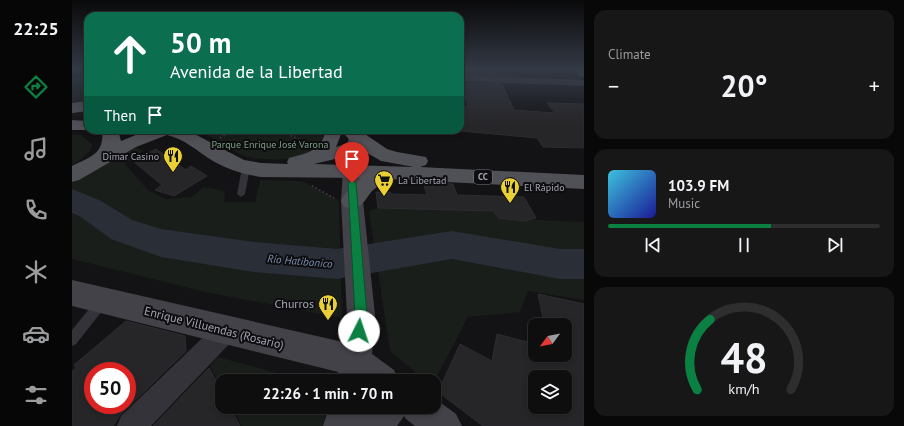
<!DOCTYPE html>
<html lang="en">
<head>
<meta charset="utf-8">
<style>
  body { margin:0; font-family:"PT Sans",sans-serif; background:#171718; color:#f1f3f6; height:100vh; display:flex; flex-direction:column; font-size:15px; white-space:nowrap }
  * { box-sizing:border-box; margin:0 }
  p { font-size:13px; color:#9b9c9e }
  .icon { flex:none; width:22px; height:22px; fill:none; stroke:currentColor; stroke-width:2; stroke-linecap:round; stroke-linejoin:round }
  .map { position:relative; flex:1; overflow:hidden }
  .panel { display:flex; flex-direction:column; gap:10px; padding:10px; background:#080808; width:320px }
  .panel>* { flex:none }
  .top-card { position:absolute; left:12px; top:12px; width:380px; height:122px; border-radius:12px; box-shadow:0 2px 6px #0003,0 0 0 1px #2e2e2f; background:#0b6e4f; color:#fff; overflow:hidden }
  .needle { width:26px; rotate:238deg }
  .tools { position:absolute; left:456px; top:318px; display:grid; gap:8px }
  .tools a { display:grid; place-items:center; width:44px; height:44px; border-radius:8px; background:#0e0e0f; box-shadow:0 2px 6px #0003,0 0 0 1px #2e2e2f; font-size:20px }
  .speed { position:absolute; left:12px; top:362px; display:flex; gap:8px; font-size:20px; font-weight:700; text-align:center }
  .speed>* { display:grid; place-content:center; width:52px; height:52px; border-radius:50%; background:#0e0e0f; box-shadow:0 2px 6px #0003,0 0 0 1px #2e2e2f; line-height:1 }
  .speed .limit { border:6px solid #d22; background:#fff; color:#111 }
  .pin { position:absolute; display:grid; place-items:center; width:34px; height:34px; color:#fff; margin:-41px -17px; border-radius:50% 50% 50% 0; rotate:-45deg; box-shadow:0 0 4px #0007 }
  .pin .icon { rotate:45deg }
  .me { position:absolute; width:44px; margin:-22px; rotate:4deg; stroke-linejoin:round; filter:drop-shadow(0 0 3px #0008) }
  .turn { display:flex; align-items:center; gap:14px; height:84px; padding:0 20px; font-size:18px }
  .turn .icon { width:52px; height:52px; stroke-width:2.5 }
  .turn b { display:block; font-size:28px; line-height:34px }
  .then { display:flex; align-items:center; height:38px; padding:0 20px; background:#0003; gap:8px; font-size:15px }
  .big { font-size:30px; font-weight:700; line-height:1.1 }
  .panel .tile { flex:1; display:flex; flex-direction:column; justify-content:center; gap:6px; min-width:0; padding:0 14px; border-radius:12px; background:#171718 }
  .panel .dial { align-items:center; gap:0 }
  .dial svg { height:104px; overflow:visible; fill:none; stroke:#2e2e2f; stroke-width:7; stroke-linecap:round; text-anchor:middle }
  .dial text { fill:#f1f3f6; stroke:none }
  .song { display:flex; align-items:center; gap:12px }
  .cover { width:48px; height:48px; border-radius:6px; background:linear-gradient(135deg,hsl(190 70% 55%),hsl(240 70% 35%)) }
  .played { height:4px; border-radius:2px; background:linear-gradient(90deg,#0b8043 60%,#2e2e2f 60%) }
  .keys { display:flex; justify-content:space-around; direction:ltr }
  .heat { display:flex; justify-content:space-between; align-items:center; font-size:22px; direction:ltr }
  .trip { position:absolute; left:143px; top:374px; width:226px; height:40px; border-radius:12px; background:#0e0e0f; box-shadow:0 2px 6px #0003,0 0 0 1px #2e2e2f; font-weight:700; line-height:40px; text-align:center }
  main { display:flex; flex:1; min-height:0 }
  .tab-bar { display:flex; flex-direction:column; width:72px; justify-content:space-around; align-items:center; background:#060606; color:#9b9c9e }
  .tab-bar .icon { width:28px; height:28px }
  .tab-bar .on { color:#0b8043 }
  .tab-bar b { font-size:18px; color:#f1f3f6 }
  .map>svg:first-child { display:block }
  .green { fill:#191e1b }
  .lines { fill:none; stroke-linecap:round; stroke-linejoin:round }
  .river { fill:#292e37; fill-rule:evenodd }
  .building { fill:#262528; stroke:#2d2c30; fill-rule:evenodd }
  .path-far1 { stroke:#3a3a40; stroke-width:1.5; stroke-dasharray:1.5 2; stroke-linecap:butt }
  .path { stroke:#3a3a40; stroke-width:2; stroke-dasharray:1.5 2.5; stroke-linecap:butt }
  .lane { fill:#343339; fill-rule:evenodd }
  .street { fill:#343339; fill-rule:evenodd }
  .secondary { fill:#424248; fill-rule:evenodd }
  .primary { fill:#505057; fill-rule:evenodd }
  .route { fill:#0b8043; stroke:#07532c }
  .labels { text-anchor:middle; stroke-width:4; stroke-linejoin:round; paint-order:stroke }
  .shield { fill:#0e0d0f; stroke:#777882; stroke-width:1 }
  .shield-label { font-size:9px; font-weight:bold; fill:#a4a6b4 }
  .park-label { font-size:10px; fill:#7c9e85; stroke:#0e0d0f }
  .poi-label { font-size:10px; fill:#a4a6b4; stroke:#0e0d0f; text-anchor:start }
  .water-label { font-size:11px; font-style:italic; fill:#7c8dae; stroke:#0e0d0f }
  .near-poi-label { font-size:12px; fill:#a4a6b4; stroke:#0e0d0f; text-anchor:end }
  .near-street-label { font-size:12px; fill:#a4a6b4; stroke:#0e0d0f }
</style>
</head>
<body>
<main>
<nav class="tab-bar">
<b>22:25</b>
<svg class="icon on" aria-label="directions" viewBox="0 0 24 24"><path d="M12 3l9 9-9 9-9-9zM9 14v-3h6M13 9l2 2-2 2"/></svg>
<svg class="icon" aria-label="music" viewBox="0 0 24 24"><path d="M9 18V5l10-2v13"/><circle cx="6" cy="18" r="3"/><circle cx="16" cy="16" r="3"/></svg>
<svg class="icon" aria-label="phone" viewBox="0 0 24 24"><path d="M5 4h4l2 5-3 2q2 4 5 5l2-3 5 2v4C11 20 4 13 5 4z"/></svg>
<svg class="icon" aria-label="climate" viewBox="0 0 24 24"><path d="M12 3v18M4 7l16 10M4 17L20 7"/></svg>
<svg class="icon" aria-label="car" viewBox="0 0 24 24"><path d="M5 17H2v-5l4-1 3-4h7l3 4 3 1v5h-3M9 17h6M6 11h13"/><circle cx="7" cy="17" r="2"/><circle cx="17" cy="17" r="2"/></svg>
<svg class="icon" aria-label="filters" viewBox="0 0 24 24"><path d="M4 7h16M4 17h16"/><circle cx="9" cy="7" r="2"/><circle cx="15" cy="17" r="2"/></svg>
</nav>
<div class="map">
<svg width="512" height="426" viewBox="0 0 512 426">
  <rect width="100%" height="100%" fill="#131214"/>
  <g class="green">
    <path d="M0,69H16V102L0,105Z"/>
    <path d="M124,130H255L254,139C248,144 242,150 234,154C220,161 188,161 173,156C156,150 141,136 124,130Z"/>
    <path d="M0,134L9,135L20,144L19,150L7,161L0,165Z"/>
    <path d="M64,147L71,151L53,164L76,190L94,199L119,197L132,187L153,191L152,202H183L188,180L230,181L267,200L270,318L133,292L0,259V183Z"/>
    <path d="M306,208L422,211L426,218L512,222V300L456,291L448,312L396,317L362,382L354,381L318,351L297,211Z"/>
    <path d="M146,357L234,381H150V389L138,366Z"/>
    <path d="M160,407H255L251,426H170Z"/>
  </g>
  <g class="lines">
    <path class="river" d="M0,189L29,201L60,220L89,229L182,242L265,249L380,231L488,249H512V279H488L380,259L265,279L182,272L89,257L39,239L9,217L0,213Z"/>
  </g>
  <g class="building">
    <path d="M388,69H422L425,75L388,74Z"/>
    <path d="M389,83L430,84L442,110L483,113L475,103L512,104V148L471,147L465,138L388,131V106L396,107Z"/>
    <path d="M84,149L114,170L119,166L135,176L102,196L83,190L90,185L61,161Z"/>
    <path d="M351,182L381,184L385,195L452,197L464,218L452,221L426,218L422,211L306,208L304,192H318L319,194L355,195Z"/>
    <path d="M466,294L512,304V426H411L366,392L388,344L420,361L425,334L463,344V355H493V323L471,318ZM463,377H493V407H463Z"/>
    <path d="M54,321L113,336L114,351L48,415L41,426H0V371L4,368L2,365ZM21,371H55V405H21Z"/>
    <path d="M137,368L150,392V407H158L168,426H81Z"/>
  </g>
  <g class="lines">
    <path class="path-far1" d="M0,81L16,77"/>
    <g class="path">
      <path d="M208,130L236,144"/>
      <path d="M148,138L161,130"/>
      <path d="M240,186L262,198"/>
    </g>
    <g class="lane">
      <path d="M174,165L178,168L173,194L169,197L165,194L170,168Z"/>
      <path d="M30,297L34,298L36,302L34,306L4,344L0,346V330L26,298Z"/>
    </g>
    <g class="street">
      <path d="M388,75L512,80V86L388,81Z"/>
      <path d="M154,319L162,323L166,331L162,339L79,426H45L49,416L146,323Z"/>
    </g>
    <g class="secondary">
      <path d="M279,130H295L290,155L291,201L303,315L300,354L322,370L327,381H264L266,372L0,306V280L271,342L275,315L269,201L272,155Z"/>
      <path d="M362,398L384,414L390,426H343L334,419L332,416L325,426H251L257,407H291L290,412L295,407H362Z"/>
    </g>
    <g class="primary">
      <path d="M502,69H512V77L507,76Z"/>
      <path d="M16,101V111L0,113V103Z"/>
      <path d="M0,120L16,121V130H20H0Z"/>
      <path d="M30,130H46L49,141L76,130H115L172,160L189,163L216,164L215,162L217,158C236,153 249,151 254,130H287L315,149L325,152L354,157L356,161L354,165L348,167L512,175V189L315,179C310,183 305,187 300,191C291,202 289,212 272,207L269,201L272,195L289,178L189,177C172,174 156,170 141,161C126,152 113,139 95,135L64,147L7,180L0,182V166C18,157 33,154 30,130ZM270,132L280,142L264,147ZM290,150L309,161L342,167L242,164L280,155Z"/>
    </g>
  </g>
  <linearGradient id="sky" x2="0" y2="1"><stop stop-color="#0a0a0b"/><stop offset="0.54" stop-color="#333945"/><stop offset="1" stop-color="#333945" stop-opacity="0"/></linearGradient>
  <rect width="512" height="128" fill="url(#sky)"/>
  <path class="route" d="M280,180L284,183L295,315L292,335L287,337L283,335L281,331L283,315L276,183Z"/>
  <defs>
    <symbol id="restaurant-pin" viewBox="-11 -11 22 30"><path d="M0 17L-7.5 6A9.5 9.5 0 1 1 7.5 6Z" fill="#e9d035" stroke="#0e0d0f"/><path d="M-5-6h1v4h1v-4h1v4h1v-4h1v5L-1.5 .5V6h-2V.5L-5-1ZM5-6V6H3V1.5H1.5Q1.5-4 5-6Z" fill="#111"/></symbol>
    <symbol id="supermarket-pin" viewBox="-11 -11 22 30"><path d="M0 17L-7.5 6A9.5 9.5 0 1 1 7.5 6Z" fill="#e9d035" stroke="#0e0d0f"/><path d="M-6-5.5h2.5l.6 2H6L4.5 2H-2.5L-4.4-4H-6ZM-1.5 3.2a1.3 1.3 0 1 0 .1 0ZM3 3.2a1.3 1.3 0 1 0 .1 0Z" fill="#111"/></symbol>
  </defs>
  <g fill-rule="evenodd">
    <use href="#restaurant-pin" x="90" y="145" width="22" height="30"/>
    <use href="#supermarket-pin" x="301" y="169" width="22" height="30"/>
    <use href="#restaurant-pin" x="427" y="176" width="22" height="30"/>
    <use href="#restaurant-pin" x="245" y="293" width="22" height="30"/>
  </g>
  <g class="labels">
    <rect class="shield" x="402" y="170" width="18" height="14" rx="3"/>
    <g class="shield-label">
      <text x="411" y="180">CC</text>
    </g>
    <g class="park-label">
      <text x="198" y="148">Parque Enrique José Varona</text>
    </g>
    <g class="poi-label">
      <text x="87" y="160" text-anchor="end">Dimar Casino</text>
      <text x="326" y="184">La Libertad</text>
      <text x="452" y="191">El Rápido</text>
    </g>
    <g class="water-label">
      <text transform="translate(228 261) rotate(5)" y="4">Río Hatibonico</text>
    </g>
    <g class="near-poi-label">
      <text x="242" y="308">Churros</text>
    </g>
    <g class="near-street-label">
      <text transform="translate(142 328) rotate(14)" y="4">Enrique Villuendas (Rosario)</text>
    </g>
  </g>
</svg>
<div class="tools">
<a><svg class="needle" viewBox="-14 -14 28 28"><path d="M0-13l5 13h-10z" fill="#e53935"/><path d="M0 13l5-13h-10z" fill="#9b9c9e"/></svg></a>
<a><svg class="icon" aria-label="layers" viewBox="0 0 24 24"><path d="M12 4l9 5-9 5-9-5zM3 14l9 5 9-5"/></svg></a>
</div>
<div class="speed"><div class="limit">50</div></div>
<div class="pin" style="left:280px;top:183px;background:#d93025"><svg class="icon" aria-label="arrive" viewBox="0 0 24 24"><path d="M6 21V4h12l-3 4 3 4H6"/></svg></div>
<svg class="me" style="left:287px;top:331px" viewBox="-20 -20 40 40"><circle r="19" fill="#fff"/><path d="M0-13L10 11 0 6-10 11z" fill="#0b8043"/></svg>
<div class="trip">22:26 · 1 min · 70 m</div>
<div class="top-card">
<div class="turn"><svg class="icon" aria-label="ahead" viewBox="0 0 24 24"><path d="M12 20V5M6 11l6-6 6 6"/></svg><div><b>50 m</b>Avenida de la Libertad</div></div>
<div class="then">Then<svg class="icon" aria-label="arrive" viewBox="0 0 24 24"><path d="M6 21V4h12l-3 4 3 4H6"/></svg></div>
</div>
</div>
<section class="panel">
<div class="tile"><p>Climate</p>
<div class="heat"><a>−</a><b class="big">20°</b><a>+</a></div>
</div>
<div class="tile">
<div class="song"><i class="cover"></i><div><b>103.9 FM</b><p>Music</p></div></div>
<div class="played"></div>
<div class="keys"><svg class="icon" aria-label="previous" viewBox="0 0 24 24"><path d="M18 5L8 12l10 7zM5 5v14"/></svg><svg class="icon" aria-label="pause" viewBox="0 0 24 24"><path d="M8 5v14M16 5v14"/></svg><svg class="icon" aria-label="next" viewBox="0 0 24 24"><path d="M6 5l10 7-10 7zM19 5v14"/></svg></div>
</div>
<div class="tile dial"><svg viewBox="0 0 100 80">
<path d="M14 69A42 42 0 1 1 86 69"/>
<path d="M14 69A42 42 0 0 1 24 15" stroke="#0b8043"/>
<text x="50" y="56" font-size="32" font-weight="700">48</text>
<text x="50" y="72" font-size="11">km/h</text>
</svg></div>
</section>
</main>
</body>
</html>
